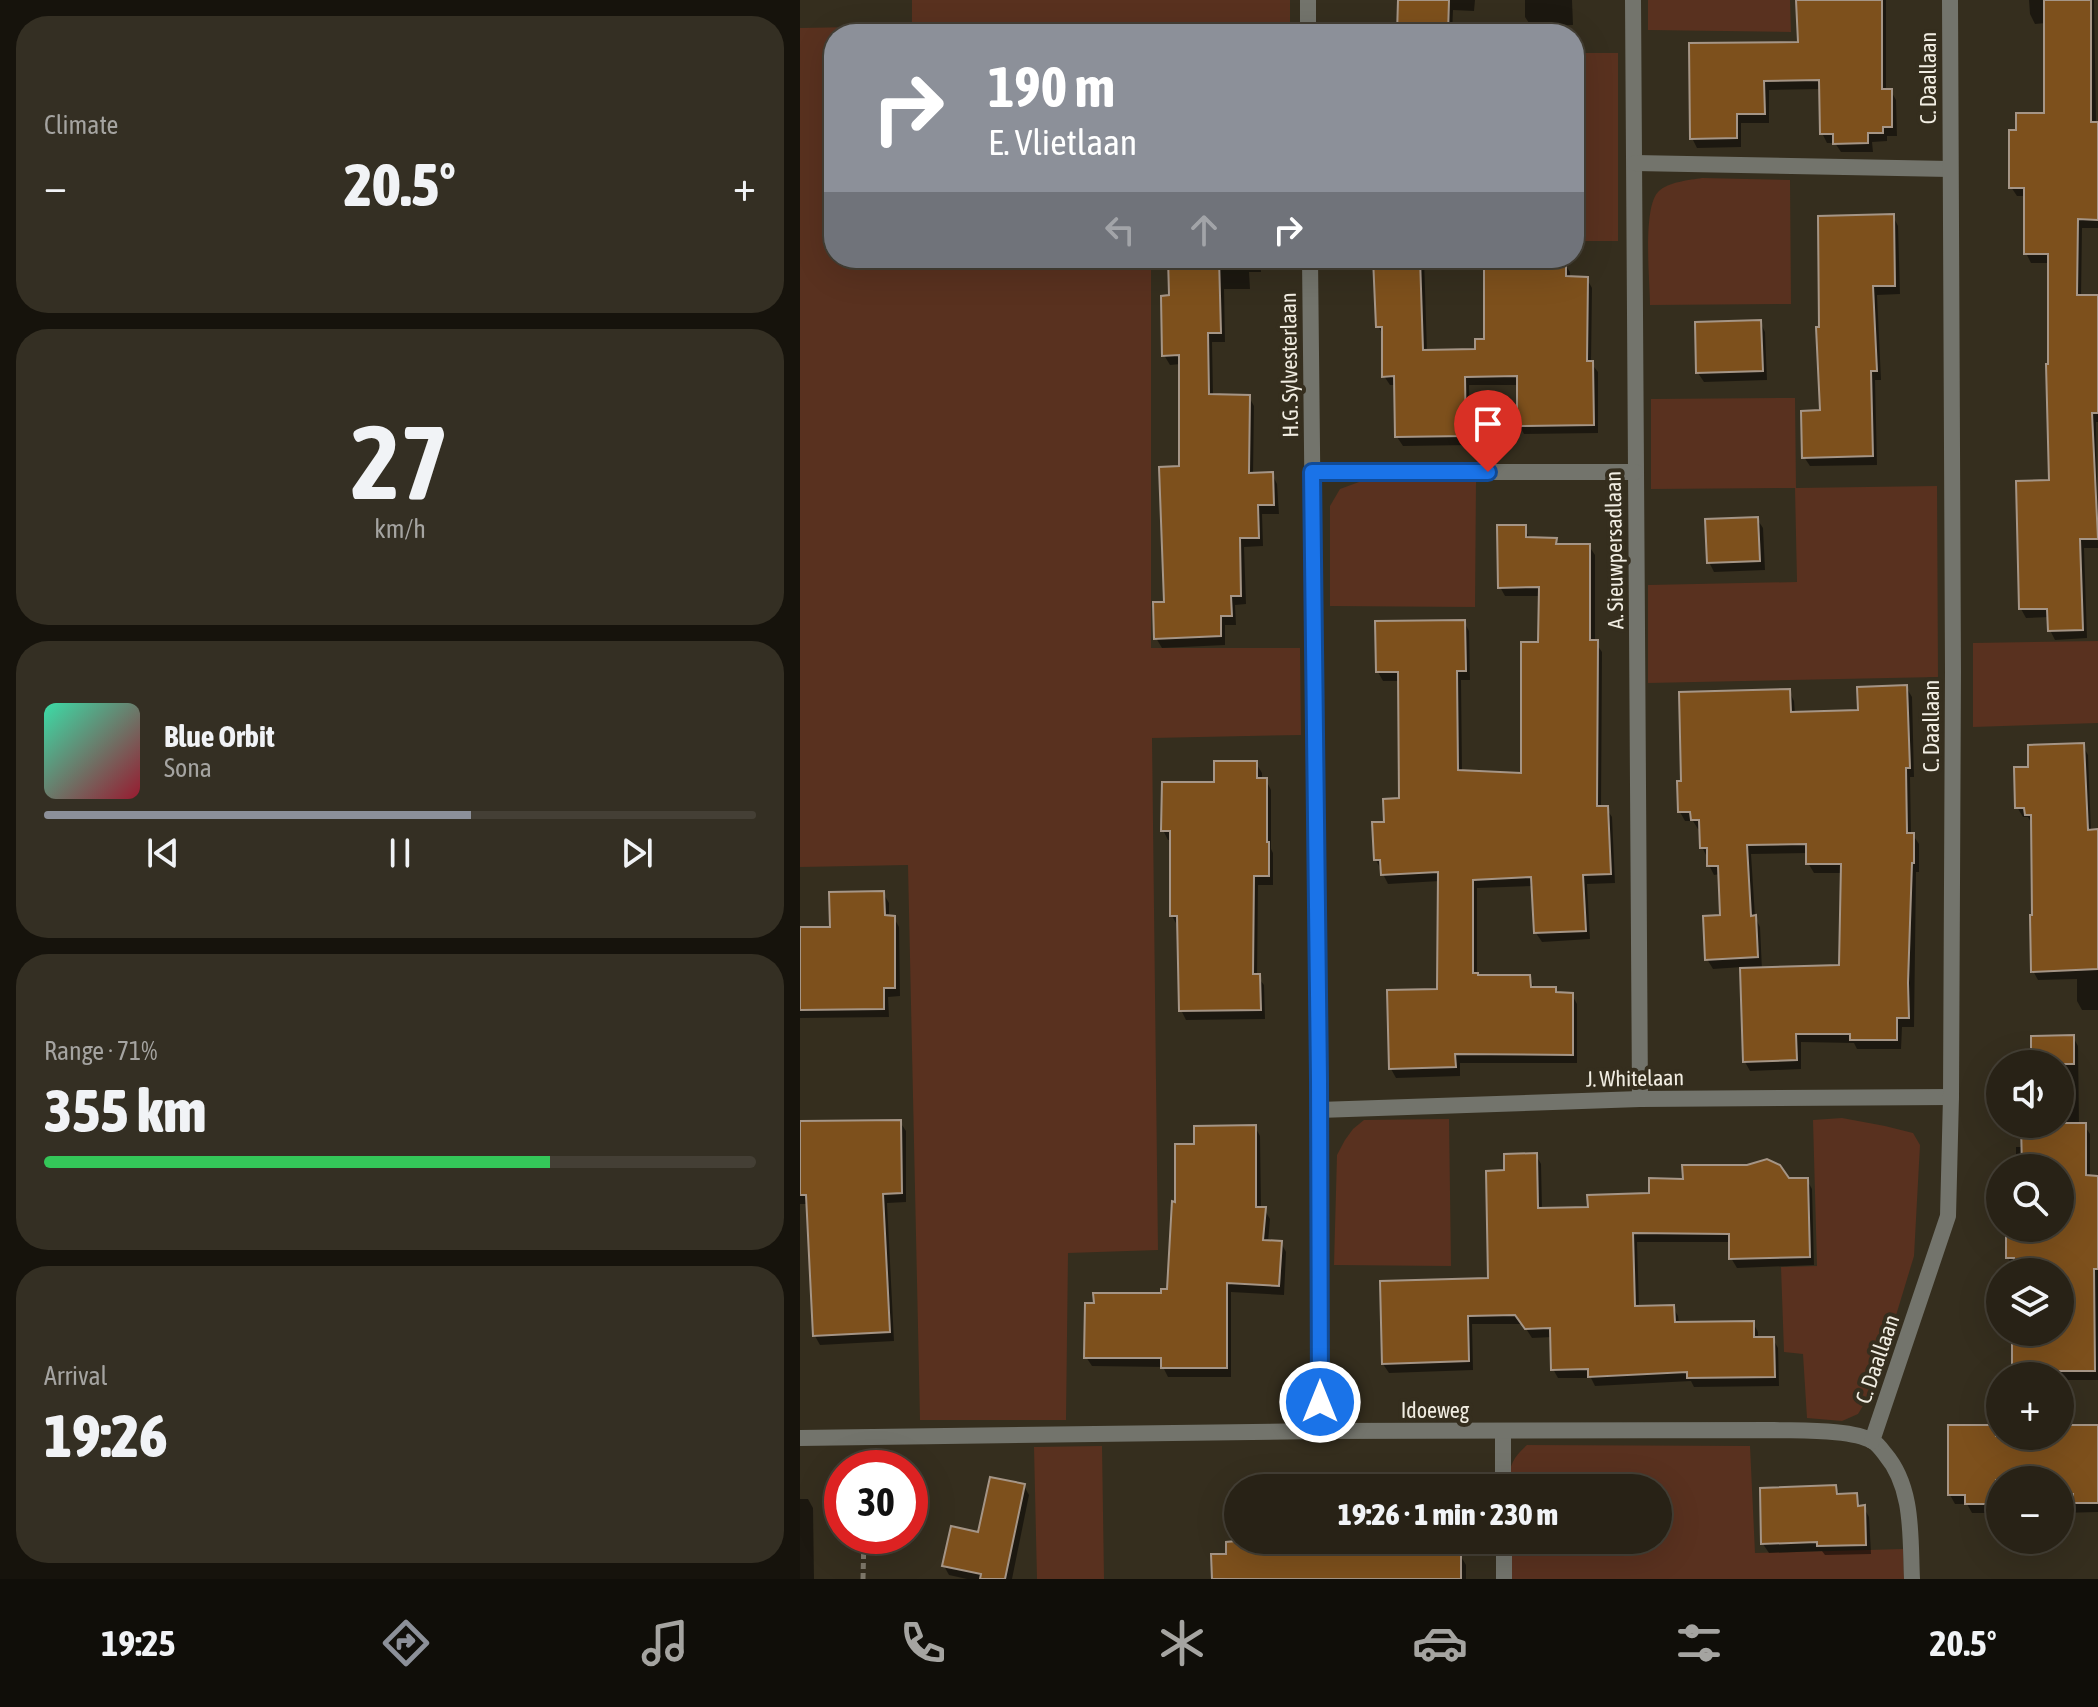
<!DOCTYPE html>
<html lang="en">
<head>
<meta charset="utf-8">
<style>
  body { margin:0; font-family:"Asap Condensed",sans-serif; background:#342f23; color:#f1f3f6; height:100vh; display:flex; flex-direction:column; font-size:30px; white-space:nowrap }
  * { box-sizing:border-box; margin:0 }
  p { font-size:26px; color:#a5a4a1 }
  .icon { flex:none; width:44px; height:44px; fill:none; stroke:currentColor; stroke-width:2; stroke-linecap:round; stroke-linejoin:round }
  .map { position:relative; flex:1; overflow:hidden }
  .drawer { display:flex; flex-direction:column; gap:16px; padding:16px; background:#16130c; width:800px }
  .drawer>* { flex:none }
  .hud { position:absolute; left:24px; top:24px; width:760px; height:244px; border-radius:32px; box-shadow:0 8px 32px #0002,0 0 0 2px #443f35; background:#8c9099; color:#fff; overflow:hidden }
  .fabs { position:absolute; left:1186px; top:1050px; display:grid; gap:16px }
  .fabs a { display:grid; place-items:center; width:88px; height:88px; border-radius:50%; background:#282216; box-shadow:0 8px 32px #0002,0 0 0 2px #443f35; font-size:40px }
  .speed { position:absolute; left:24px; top:1450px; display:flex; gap:16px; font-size:40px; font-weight:700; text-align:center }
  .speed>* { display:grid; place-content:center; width:104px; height:104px; border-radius:50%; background:#282216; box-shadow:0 8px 32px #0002,0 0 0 2px #443f35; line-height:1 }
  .speed .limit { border:12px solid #d22; background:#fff; color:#111 }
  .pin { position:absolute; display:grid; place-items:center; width:68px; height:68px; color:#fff; margin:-82px -34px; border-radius:50% 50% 50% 0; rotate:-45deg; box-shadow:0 0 8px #0007 }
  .pin .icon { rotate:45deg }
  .me { position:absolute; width:88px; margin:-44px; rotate:0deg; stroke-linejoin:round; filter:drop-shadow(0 0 6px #0008) }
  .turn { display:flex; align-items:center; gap:28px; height:168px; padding:0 32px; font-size:36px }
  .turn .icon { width:104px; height:104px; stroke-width:2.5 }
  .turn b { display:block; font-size:56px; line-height:68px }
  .lanes { display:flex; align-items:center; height:76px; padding:0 32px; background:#0003; justify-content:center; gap:40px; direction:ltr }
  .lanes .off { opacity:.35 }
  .big { font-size:60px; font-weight:800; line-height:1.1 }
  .drawer .card { flex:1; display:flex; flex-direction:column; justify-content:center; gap:12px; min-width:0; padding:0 28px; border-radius:32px; background:#342f23 }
  .drawer .dial { align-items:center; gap:0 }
  .dial b { font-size:104px; line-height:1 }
  .song { display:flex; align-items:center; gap:24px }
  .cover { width:96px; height:96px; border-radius:12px; background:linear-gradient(135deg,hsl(160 70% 55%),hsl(350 70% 35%)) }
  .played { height:8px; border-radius:4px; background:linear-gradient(90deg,#8c9099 60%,#443f35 60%) }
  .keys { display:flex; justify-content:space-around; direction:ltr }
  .heat { display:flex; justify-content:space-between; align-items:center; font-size:44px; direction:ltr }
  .charge { height:12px; border-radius:6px; background:linear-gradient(90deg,#34c759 71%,#443f35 0) }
  .trip { position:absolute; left:424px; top:1474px; width:448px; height:80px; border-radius:40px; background:#282216; box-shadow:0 8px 32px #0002,0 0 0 2px #443f35; font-weight:800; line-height:80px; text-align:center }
  .menu { display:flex; height:128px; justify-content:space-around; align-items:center; background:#100e09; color:#a5a4a1 }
  .menu .icon { width:56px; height:56px }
  .menu .active { color:#8c9099 }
  .menu b { font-size:36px; color:#f1f3f6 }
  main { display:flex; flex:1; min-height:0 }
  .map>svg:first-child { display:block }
  .green { fill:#59311f }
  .shadow { fill:#0007; fill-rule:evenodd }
  .building { fill:#7d501c; stroke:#a59586; stroke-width:2 }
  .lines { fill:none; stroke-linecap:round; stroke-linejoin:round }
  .path { stroke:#7e786a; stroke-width:5; stroke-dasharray:6 4; stroke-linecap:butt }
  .street { stroke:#73746c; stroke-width:16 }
  .route-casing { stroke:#114b97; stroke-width:20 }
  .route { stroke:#1a73e8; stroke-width:14 }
  .labels { text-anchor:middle; stroke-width:8; stroke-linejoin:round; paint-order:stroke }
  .street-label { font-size:22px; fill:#f1ede2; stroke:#352e1e }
</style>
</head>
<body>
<main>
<section class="drawer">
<div class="card"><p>Climate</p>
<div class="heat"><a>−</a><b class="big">20.5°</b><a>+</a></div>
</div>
<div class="card dial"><b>27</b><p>km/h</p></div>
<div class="card">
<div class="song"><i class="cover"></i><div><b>Blue Orbit</b><p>Sona</p></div></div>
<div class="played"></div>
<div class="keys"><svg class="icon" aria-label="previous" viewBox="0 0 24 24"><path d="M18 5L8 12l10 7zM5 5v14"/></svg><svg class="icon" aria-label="pause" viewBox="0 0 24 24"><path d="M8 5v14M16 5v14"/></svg><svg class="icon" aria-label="next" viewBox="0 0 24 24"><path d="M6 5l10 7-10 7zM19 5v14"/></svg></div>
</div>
<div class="card"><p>Range · 71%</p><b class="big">355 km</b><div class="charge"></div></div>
<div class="card"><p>Arrival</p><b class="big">19:26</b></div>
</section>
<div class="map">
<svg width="1298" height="1579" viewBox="0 0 1298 1579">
  <rect width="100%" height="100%" fill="#352e1e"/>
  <g class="green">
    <path d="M112,0H490V29L351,31L350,34H34V258H351V648H500L501,735L352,738L358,1250L268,1253L266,1420H120L108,865L0,867V28L112,26Z"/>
    <path d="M848,0H990L991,32L848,30Z"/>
    <rect x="774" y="53" width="44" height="188"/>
    <path d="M902,178L990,180L991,304L850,305C850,281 842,206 859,191C868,182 890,180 902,178Z"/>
    <path d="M995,398L996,488L1137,486L1138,677L848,683V585L997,582L995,488L851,489V399Z"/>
    <path d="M559,482H676L675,607L530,606V506L540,489Z"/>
    <path d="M1298,641V723L1173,727V643Z"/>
    <path d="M1042,1118L1085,1126L1113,1133L1120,1145L1114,1256L1074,1388L1058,1414L1042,1421L1007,1418L1003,1354L984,1352L981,1267L1017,1266L1013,1120Z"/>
    <path d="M649,1119L651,1266L534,1265L537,1155L545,1140L553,1129L564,1120Z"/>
    <path d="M727,1445L950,1446L955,1553L1103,1549L1104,1579H710V1540H858V1488H709C708,1468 712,1458 727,1445Z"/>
    <path d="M302,1446L304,1579H237L234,1447Z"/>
  </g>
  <g class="shadow">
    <path d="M600,0H675L674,11L653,10L652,34H599Z"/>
    <path d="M725,0H772L773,25L731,26L725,17Z"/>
    <path d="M998,0H1086V91H1091L1096,100L1097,136H1087V141L1072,142L1073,152H1041L1035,143H1027L1022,133L1021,89L969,90V123H941V147L897,148L892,138L1000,44Z"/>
    <path d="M1229,0H1294L1296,124H1298V228H1282L1281,297H1298V422H1296L1298,548H1284L1287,638L1255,640L1250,630L1249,617L1226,618L1221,609L1251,482L1250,263H1231L1226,253V196H1217L1211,187L1218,132L1246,115V23L1235,24L1230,14Z"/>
    <path d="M1093,216L1098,226L1100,294L1077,295L1081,380H1075L1077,465L1010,466L1004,457Z"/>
    <path d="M370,258H460L461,272H449L450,289H424L425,342H412L413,396L449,397L454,406L453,475L472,474L477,484L479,514H462L463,546L444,547L446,604L435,605L436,625H425V645L362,648L356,638L366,604L381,468V364L370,365L364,355L371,297Z"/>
    <path d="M575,258H624L627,352L677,351L764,263L770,272V278L787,279L792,288L791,363L798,372V433L724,434L719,425V385H669L670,445L603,446L597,437V385H590L584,376L583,335L578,326Z"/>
    <path d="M960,322L965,332L967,380L904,382L898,373Z"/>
    <path d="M957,519L963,528L965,570L914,572L909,562Z"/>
    <path d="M724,527L730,539H755L759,546H789L795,555V642L802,652L801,808H806L812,817L815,883L787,884L790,939L742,942L736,933L734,886L677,888V977H729L735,989H755L758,994L772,995L777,1004V1063H660V1076L596,1078L591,1069L639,991L640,881L588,884L576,860L586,824L601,800L600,681H583L578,672L664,622L669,631L670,680H661L662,773L723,775L740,644L741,596H705L700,587Z"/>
    <path d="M1106,687L1112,697L1114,777H1110L1111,835H1113L1119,844V872H1116L1114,1027H1102L1101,1049H1057L1054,1043L1001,1042V1069L950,1071L945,1062L942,967L913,969L907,959L922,917L920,874L914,875L909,865L907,857L902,847L901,829H898L893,821H885L880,812L883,783L989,691L994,701L995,714L1060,712ZM1008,853V863L1014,873H1043L1041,967L962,970L960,927L955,917L951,854Z"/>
    <path d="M1283,746L1288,755L1291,831H1298V1010H1282L1277,1001V979L1238,980L1233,971L1234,917L1232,824L1228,817H1223L1217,807L1231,769Z"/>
    <path d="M456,763L462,773V780H466L471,790V849L473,853V885H458L457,976L464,985L465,1019L386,1020L381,1010L379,925H377L372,916V840H368L363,830L416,784Z"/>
    <path d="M83,893L89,903V917L94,918L99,927L100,996L88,997L89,1017L0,1018V929H32Z"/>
    <path d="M1273,1037L1278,1046L1279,1125H1284L1290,1134V1178H1298V1380H1260V1376H1214V1332H1260V1272H1214V1267L1208,1258V1228H1260V1168H1216V1147H1224L1260,1124V1064H1233Z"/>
    <path d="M100,1122L106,1131V1202L87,1203L94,1341L20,1345L15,1336L8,1204H0V1123Z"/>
    <path d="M455,1127L460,1136L461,1209H464L470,1219L468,1242L481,1243L486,1252L484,1295L431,1292V1377H368L363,1367L292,1366L286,1357L369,1291L377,1204L396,1146Z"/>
    <path d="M736,1155L741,1164L742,1210L790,1209L851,1195L1007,1180L1012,1189L1014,1265L937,1268L931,1258V1242H837L839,1308L873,1307L878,1316L879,1324L953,1323L958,1332V1339H973L978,1348L979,1386L894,1387L891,1381L795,1386L791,1378H758L753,1369L752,1337L732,1338L723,1324H672L673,1370L589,1373L583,1364L690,1280L706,1172Z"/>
    <path d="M1260,1427H1298V1512L1260,1513V1480H1200V1513H1172L1167,1504H1155L1150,1495V1428L1200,1429V1436H1260Z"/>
    <path d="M224,1486L229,1495L212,1579H167L149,1575L144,1566L180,1534Z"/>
    <path d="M1035,1487L1041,1496H1056L1061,1508H1064L1069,1517L1071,1554L1025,1555L1022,1551L969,1553L963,1544Z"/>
    <path d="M0,1499H8L13,1508L14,1579H0Z"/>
    <path d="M550,1540H656V1555H660L666,1565V1579H414Z"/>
  </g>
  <g class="building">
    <path d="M598,0H649L648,34H597Z"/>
    <path d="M996,0H1082V89H1092V127H1083V133H1068V143L1033,144V134H1020L1019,80L964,81L965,114H937V138L890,139L889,43L998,42Z"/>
    <path d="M1244,0H1291V122H1298V220L1278,219L1277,295H1298V413H1292L1298,539H1280L1283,630L1248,631L1247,609H1219L1216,481L1249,480L1246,364H1248V254H1224V188H1209V130H1216V113H1244Z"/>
    <path d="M1094,214L1095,286H1073L1077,371H1071L1073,456L1002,458L1001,411L1020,410L1016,327H1019L1018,216Z"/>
    <path d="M368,258H419L421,333H408L409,394L450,395L449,473L473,472L474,505H458L459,538H440L441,596H431L432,616H421V636L354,639L353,602H364L359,467L379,466V355L362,356L361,296L369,295Z"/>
    <path d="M573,258H620L623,350L675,349V339H684V261H766V276L788,277L787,361H793L794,425L717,426V376L665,377L666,436L595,437L594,376L582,377V327H576Z"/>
    <path d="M961,320L963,371L896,373L895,322Z"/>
    <path d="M958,517L960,561L907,563L905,519Z"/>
    <path d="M697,525H726V537L757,538L756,544H790V640H798L797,806H808L811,874L783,875L786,931L734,933L731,877L673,880V973H678V975H730L731,987H756V992L773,993V1055L655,1054L656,1067L589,1069L587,990L637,989L638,872L581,875L580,860H574L572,822H584L583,799L599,798L598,672H576L575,621L665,620L666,671H657L658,770L721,773V642H738L739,587L698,588Z"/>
    <path d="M1107,685L1110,768H1106L1107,833H1114V863H1112L1108,983L1109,1018H1097V1040H1050V1034H996L997,1060L943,1062L940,968L1039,965L1041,864H1006V844L947,845L951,916L956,915L958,957L905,960L903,916L920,915L918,866H907V848H900L899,820H891L890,812H878L877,781H881L879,692L990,689L991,712L1058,710L1057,687Z"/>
    <path d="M1284,743L1288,830L1298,829V969L1231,972L1230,915H1232L1231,815H1225L1224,808H1215L1214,767H1228V745Z"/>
    <path d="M414,761H457V778H467V842H469V876H454L453,974H460L461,1010L379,1011L377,916H370V831H361L362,782H414Z"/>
    <path d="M84,891L85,915L95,916V988H84V1009L0,1010V927H30L29,892Z"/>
    <path d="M1274,1035V1064H1231V1036Z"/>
    <path d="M101,1120L102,1193L83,1194L90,1332L13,1336L6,1195H0V1121Z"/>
    <path d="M1260,1123H1286V1175L1298,1176V1269H1294L1295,1371H1237V1376H1212V1332H1260V1272H1226V1267H1214V1258H1206V1228H1260V1168H1222L1221,1124Z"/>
    <path d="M456,1125V1207H466L463,1240L482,1241L479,1286L427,1283V1368H361V1358H284L285,1303H294L293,1293H361V1289H367L372,1201L375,1202V1144H394V1126Z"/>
    <path d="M737,1153L738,1208L788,1207L787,1195L849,1193V1178L883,1179L882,1165H947L967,1159L980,1165L989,1178H1008L1010,1257L929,1259V1234L833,1233L835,1306L874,1305L875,1322L954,1321V1337H974L975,1377L887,1378V1372L788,1377V1369L751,1370L750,1328L725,1329L715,1315L668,1316L669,1361L582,1364L580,1281L688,1278L686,1171L704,1170V1154Z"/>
    <path d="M1148,1425H1196V1436H1260V1425H1298V1503H1273V1494H1260V1480H1196V1504H1165V1495H1148Z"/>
    <path d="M190,1477L225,1484L205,1579H180L181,1574L142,1566L151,1526L178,1532Z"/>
    <path d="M1036,1485L1037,1494L1057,1493L1058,1506L1065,1505L1066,1545L1017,1546V1542L961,1544L960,1488Z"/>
    <path d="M448,1540H651V1552L661,1553V1579H412L411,1554H426V1542Z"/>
  </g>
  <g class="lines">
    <path class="path" d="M63,1579L64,1536"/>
    <g class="street">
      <path d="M508,0V34"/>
      <path d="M833,0L840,1099"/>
      <path d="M835,163L1150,169"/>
      <path d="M510,258L519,1110L520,1431"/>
      <path d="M512,472H835"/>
      <path d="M519,1110L840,1099L1151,1097"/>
      <path d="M703,1432V1488"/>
      <path d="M0,1438L520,1431L974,1430C998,1431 1053,1429 1072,1441C1077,1443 1082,1450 1085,1454C1114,1488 1110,1537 1112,1579"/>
      <path d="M1072,1441L1148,1216L1151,1097L1153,671L1150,0"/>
      <path d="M704,1540V1579"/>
    </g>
  </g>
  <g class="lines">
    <defs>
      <path id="route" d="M520,1402L519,1080L512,472H688"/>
    </defs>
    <use href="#route" class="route-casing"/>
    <use href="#route" class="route"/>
  </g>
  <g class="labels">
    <g class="street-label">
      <text transform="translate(1128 78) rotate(-90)" y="8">C. Daallaan</text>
      <text transform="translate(489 365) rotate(-91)" y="8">H.G. Sylvesterlaan</text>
      <text transform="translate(814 550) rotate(-91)" y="8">A. Sieuwpersadlaan</text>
      <text transform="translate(1131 726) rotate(-90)" y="8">C. Daallaan</text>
      <text transform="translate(835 1078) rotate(-1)" y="8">J. Whitelaan</text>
      <text transform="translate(1077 1359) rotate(-71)" y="8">C. Daallaan</text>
      <text x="635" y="1418">Idoeweg</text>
    </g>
  </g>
</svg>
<div class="fabs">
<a><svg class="icon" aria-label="sound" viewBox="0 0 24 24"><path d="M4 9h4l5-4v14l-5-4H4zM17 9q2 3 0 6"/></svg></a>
<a><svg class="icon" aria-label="search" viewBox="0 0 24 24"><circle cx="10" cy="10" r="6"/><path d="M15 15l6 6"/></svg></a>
<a><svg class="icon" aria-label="layers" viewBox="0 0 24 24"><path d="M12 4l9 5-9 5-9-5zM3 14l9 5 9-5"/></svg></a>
<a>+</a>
<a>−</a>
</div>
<div class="speed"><div class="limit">30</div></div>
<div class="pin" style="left:688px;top:472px;background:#d93025"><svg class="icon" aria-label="arrive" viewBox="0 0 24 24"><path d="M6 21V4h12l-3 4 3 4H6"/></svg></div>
<svg class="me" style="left:520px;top:1402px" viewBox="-20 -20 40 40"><circle r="17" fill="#1a73e8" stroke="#fff" stroke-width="3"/><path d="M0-11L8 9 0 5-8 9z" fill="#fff"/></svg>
<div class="trip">19:26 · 1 min · 230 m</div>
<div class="hud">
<div class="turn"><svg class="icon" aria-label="right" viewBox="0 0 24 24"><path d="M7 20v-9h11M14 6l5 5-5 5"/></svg><div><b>190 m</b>E. Vlietlaan</div></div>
<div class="lanes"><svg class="icon off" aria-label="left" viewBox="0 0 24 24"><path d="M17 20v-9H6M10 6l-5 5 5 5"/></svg><svg class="icon off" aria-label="ahead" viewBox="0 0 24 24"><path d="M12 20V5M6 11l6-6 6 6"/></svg><svg class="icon" aria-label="right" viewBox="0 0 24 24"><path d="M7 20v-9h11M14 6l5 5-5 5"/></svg></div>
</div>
</div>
</main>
<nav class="menu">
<b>19:25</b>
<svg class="icon active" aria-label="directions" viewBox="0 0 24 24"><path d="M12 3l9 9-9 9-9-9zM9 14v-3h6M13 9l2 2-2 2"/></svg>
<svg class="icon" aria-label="music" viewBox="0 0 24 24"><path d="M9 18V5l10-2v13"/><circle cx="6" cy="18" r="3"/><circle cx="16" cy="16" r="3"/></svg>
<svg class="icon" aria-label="phone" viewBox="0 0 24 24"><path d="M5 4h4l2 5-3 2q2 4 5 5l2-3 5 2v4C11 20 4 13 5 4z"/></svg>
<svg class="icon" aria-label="climate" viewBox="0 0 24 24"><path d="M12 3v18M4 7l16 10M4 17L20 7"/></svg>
<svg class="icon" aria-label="car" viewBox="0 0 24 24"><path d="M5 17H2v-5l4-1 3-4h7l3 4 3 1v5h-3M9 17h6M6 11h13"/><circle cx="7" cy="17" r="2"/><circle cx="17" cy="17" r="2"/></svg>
<svg class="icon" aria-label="filters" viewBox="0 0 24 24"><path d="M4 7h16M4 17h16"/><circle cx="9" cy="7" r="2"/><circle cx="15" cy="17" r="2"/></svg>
<b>20.5°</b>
</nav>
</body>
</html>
